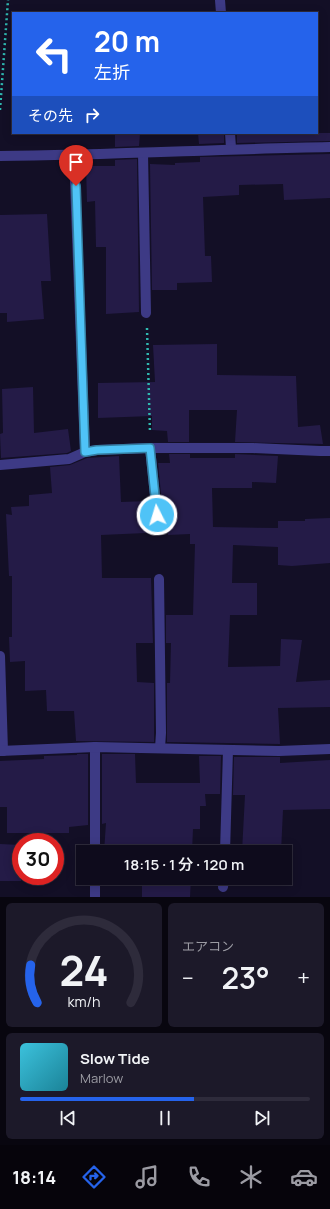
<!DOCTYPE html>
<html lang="ja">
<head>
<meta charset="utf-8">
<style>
  body { margin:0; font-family:Manrope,"Noto Sans JP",sans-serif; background:#1c1929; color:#f1f3f6; height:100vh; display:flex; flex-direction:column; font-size:15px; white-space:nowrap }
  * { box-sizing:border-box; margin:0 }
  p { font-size:13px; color:#9b9ba3 }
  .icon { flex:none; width:22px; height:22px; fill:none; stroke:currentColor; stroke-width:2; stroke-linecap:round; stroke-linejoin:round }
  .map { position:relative; height:897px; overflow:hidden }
  .details { display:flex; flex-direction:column; gap:6px; padding:6px; background:#08060f; flex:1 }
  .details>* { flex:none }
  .hud { position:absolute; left:12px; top:12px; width:306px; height:122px; border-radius:0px; box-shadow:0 2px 10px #0003,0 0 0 1px #2e2b3b; background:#2563eb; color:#fff; overflow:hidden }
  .speed { position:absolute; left:12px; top:833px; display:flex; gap:8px; font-size:20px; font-weight:700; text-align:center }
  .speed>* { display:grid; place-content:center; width:52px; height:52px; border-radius:50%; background:#0e0b1c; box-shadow:0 2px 10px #0003,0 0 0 1px #2e2b3b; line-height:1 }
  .speed .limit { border:6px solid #d22; background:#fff; color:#111 }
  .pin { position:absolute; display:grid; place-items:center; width:34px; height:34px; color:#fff; margin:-41px -17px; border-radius:50% 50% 50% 0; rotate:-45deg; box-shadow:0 0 4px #0007 }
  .pin .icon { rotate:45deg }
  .me { position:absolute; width:44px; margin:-22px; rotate:355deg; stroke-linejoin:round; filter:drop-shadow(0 0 3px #0008) }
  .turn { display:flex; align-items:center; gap:14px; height:84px; padding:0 16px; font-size:18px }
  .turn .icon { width:52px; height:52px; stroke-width:2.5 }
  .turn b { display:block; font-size:28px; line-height:34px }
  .then { display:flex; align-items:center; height:38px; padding:0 16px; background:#0003; gap:8px; font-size:15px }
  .big { font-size:30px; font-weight:600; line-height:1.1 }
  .details .widget { flex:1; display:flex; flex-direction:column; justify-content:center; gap:6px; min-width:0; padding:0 14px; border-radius:6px; background:#1c1929 }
  .details .dial { align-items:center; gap:0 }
  .dial svg { height:104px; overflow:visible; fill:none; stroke:#2e2b3b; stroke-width:7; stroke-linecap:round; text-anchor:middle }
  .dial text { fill:#f1f3f6; stroke:none }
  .song { display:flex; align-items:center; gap:12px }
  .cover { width:48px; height:48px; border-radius:6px; background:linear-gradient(135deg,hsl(190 70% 55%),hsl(190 70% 35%)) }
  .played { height:4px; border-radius:2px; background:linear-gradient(90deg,#2563eb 60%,#2e2b3b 60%) }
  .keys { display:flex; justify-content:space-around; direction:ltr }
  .heat { display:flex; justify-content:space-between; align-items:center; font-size:22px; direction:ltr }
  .details .tiles { flex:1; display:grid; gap:6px; grid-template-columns:1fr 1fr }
  .widget:last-child { grid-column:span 2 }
  .trip { position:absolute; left:76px; top:845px; width:216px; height:40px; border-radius:0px; background:#0e0b1c; box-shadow:0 2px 10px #0003,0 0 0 1px #2e2b3b; font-weight:600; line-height:40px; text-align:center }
  .tabs { display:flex; height:64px; justify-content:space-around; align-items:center; background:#06040b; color:#9b9ba3 }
  .tabs .icon { width:28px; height:28px }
  .tabs .selected { color:#2563eb }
  .tabs b { font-size:18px; color:#f1f3f6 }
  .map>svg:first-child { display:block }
  .building { fill:#241b47 }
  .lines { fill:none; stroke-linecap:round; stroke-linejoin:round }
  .path { stroke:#2fb8b0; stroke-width:2.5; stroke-dasharray:2 3; stroke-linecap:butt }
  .street { stroke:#3d3a85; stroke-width:10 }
  .route-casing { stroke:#337fa1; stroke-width:10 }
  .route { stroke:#4fc3f7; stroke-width:7 }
</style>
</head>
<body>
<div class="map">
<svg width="330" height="897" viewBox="0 0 330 897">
  <rect width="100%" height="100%" fill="#130f26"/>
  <g class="building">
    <path d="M115,133H140L139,146L115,147Z"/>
    <path d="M198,133H224V143L199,144Z"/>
    <path d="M237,133H330V141L237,143Z"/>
    <path d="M330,154V198L284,200L283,184L239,185V195L203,197L205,256H211L212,282L177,283V290H152L150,164L175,165V163L200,162V157Z"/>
    <path d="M137,159L139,312L106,314V247H96L95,201L87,202L86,166H115V160Z"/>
    <path d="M47,214L51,281H41L44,319L7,322V313H0V215Z"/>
    <path d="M217,344V375L296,376L298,427L320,425L323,444L235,442L237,410H189V442H168L167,431L152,430V416L98,418V383L155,382L153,345Z"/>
    <path d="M33,387L34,433L68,429L71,451L67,453L1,458L0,434L3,433L2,389Z"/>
    <path d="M169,454H190V458H235V454L278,456L276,483L252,482V488H212L213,527L278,528V521H305V519L330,518V563L292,566L278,565V547L233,545L232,583H257V615H230L228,667L280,666L281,639L302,640L296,682L330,680V707L278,708L280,744L167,742V683H170L171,643H166V615H193L195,544H190V534L168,535V532L101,535L102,578H151L153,643H136L137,682L154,683V742L76,741L74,711H47L46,690L25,691V661L10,662L9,637H12V576H9L6,514L12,515L11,507L29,506V495L52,493L50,467L70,465L87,458L119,456L121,502L149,501L152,518L155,521H158L163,518V514L158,463H170Z"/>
    <path d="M77,754H88V825L69,827V833H7V807H0V761L44,759V756L77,755Z"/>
    <path d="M102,754H135L136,783H200L199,756H221L220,794H205L206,806H200V829H193L192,852H104L106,823L102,824Z"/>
    <path d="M234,757H280V763L330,760V809L283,810L281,852H242L245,795H233Z"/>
    <path d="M0,844L21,845V881H0Z"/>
    <path d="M142,878H191L190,897H142Z"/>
  </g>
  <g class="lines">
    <g class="path">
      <path d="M0,110L8,0"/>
      <path d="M147,328L150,433"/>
    </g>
    <g class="street">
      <path d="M220,0L221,13"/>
      <path d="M230,133L231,148"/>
      <path d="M143,153L146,313"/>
      <path d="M74,155L85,452"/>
      <path d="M0,156C110,155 220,149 330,147"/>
      <path d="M150,448L157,515"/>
      <path d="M0,465L69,459L85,452L97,450L150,448H253L320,451H330"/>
      <path d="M159,579L161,733L160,748"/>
      <path d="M0,656L3,751"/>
      <path d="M95,747V852"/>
      <path d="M0,751L95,747L279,751L330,749"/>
      <path d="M225,852L228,750"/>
      <path d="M223,887L224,878"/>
      <path d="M95,897V878"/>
    </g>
  </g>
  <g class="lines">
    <defs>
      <path id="route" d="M76,186L85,452L97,450L150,448L157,515"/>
    </defs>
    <use href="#route" class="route-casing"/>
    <use href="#route" class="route"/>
  </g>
</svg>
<div class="speed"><div class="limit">30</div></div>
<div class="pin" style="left:76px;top:186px;background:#d93025"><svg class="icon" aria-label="arrive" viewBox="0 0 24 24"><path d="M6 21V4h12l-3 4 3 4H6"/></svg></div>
<svg class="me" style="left:157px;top:515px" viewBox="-20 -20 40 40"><circle r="17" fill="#4fc3f7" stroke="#fff" stroke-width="3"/><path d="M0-11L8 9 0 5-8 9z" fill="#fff"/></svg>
<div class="trip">18:15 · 1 分 · 120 m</div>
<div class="hud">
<div class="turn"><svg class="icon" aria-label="left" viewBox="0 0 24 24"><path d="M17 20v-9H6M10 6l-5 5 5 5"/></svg><div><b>20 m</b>左折</div></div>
<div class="then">その先<svg class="icon" aria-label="right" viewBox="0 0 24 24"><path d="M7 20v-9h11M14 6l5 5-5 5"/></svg></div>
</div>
</div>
<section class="details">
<div class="tiles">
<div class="widget dial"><svg viewBox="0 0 100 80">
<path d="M14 69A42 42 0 1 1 86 69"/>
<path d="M14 69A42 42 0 0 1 9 40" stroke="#2563eb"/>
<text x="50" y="56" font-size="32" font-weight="700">24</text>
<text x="50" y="72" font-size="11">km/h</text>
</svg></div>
<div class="widget"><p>エアコン</p>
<div class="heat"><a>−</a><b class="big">23°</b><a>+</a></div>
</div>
<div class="widget">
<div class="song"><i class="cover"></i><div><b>Slow Tide</b><p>Marlow</p></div></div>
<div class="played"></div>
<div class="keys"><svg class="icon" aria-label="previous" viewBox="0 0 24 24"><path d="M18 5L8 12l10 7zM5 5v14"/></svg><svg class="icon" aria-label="pause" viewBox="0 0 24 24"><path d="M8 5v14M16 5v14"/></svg><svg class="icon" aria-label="next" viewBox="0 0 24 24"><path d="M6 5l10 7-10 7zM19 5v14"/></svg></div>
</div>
</div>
</section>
<nav class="tabs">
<b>18:14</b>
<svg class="icon selected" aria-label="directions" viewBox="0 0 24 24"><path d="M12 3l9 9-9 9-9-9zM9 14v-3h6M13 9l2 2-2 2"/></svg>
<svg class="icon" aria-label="music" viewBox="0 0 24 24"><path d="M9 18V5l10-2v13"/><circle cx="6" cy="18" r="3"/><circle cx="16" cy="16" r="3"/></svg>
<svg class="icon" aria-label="phone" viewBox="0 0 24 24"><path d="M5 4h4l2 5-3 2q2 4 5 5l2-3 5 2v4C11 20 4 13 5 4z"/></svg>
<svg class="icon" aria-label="climate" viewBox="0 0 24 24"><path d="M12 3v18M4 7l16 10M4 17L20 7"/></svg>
<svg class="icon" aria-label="car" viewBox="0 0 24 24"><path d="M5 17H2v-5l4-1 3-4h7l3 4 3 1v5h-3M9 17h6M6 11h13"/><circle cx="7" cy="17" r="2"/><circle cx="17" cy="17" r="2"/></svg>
</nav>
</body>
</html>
